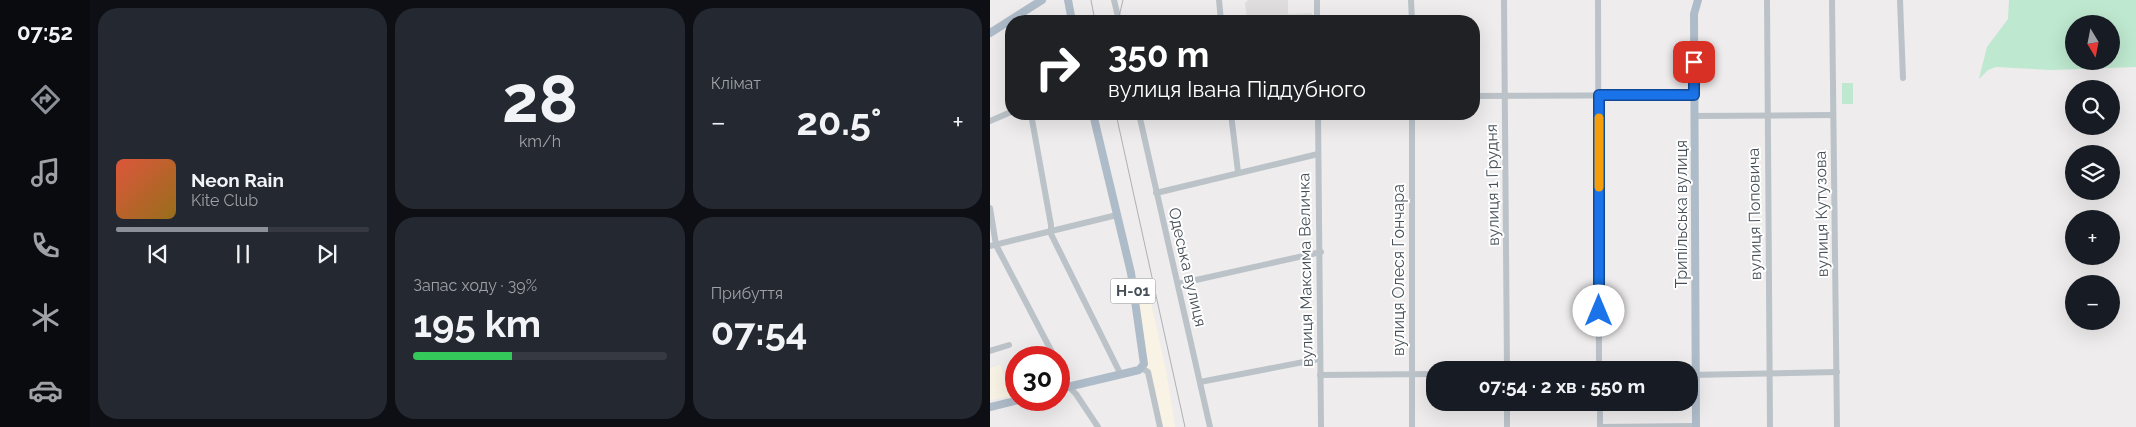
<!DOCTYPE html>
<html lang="uk">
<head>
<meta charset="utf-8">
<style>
  body { margin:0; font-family:Raleway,sans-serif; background:#242831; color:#f1f3f6; height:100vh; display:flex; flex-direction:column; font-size:19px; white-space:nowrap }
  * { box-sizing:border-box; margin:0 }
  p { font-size:16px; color:#9ea1a6 }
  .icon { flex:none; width:28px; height:28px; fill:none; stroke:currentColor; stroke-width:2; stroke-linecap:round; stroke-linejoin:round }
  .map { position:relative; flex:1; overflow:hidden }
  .panel { display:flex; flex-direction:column; gap:8px; padding:8px; background:#0d0f14; width:900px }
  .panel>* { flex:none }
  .guide { position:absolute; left:15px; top:15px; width:475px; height:105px; border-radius:20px; box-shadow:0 5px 20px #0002; background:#202124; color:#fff; overflow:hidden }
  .needle { width:32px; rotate:170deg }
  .controls { position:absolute; left:1075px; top:15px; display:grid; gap:10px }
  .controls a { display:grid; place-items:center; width:55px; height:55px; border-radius:50%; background:#171b24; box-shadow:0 5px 20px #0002; font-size:25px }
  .speed { position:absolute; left:15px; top:346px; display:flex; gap:10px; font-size:25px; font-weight:700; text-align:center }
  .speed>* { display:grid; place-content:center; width:65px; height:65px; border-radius:50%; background:#171b24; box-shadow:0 5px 20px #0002; line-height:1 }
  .speed .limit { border:8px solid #d22; background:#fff; color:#111 }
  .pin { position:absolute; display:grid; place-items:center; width:42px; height:42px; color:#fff; margin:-21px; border-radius:10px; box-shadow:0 2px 8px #0006 }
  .me { position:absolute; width:55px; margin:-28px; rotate:0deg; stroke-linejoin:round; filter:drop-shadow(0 0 4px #0008) }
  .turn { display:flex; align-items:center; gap:18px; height:105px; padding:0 20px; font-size:22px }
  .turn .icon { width:65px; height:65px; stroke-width:2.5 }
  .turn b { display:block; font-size:35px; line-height:42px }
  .big { font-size:38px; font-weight:700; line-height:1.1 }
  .panel .card { flex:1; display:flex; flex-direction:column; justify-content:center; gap:8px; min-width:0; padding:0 18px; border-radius:20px; background:#242831 }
  .panel .dial { align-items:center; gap:0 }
  .dial b { font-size:65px; line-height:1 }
  .song { display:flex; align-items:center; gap:15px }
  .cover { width:60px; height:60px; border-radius:8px; background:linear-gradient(135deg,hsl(10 70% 55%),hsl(40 70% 35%)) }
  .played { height:5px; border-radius:2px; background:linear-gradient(90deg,#8c9099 60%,#363941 60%) }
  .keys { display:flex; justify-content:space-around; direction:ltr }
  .heat { display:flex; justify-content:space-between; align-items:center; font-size:28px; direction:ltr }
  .charge { height:8px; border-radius:4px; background:linear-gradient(90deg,#34c759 39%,#363941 0) }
  .panel .tiles { flex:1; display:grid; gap:8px; grid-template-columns:repeat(3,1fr) }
  .card:first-child { grid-row:span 2 }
  .trip { position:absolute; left:436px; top:361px; width:272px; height:50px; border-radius:20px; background:#171b24; box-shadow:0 5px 20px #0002; font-weight:700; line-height:50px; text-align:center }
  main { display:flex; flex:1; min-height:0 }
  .tabs { display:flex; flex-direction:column; width:90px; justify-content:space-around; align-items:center; background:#090b0e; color:#9ea1a6 }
  .tabs .icon { width:35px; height:35px }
  .tabs .on { color:#8c9099 }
  .tabs b { font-size:22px; color:#f1f3f6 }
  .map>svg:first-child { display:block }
  .commercial { fill:#f9f3e5 }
  .education { fill:#dfdddd }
  .green { fill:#bee8cf; fill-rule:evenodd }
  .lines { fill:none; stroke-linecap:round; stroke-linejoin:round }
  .minor { stroke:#bbc3c9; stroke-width:6 }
  .major { stroke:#aebbc8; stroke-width:8 }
  .rail { stroke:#afb1b5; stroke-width:1 }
  .route-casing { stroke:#114b97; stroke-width:12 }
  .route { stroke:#1a73e8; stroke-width:9 }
  .slow { stroke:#f59e0b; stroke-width:9 }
  .labels { text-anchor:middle; stroke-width:4; stroke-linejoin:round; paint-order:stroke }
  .shield { fill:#fff; stroke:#7e8489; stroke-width:1 }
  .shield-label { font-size:15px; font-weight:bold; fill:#464f57 }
  .street-label { font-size:16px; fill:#464f57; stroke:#fff }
</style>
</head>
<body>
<main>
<nav class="tabs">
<b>07:52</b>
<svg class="icon on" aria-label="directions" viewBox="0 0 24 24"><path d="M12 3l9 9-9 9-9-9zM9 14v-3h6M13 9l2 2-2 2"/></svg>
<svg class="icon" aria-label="music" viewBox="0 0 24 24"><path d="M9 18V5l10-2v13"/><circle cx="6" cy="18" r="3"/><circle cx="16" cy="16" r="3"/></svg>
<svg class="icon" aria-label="phone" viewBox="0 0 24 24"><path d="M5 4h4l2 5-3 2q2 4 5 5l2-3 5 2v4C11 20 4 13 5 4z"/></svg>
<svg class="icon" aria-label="climate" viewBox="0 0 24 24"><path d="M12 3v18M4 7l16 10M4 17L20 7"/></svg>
<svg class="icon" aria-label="car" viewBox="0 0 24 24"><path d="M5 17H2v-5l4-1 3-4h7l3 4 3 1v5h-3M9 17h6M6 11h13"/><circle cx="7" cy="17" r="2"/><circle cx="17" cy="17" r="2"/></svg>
</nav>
<section class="panel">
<div class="tiles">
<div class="card">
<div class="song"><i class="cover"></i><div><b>Neon Rain</b><p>Kite Club</p></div></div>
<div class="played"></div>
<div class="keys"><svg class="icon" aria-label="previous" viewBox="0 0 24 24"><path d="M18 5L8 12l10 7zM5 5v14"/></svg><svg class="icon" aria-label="pause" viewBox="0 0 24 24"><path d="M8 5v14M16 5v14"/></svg><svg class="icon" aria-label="next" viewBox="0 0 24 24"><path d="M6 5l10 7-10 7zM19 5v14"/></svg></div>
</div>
<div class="card dial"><b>28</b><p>km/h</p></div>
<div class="card"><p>Клімат</p>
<div class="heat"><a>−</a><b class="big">20.5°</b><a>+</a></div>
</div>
<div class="card"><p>Запас ходу · 39%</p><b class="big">195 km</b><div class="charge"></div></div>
<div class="card"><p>Прибуття</p><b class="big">07:54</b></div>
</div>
</section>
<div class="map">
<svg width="1146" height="427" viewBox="0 0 1146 427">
  <rect width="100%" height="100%" fill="#eeecec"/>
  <g class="commercial">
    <path d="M157,285L176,370L185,427H171L154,358L143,288Z"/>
    <path d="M10,365L22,396L0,400V368Z"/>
  </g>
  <path class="education" d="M258,0H298V14L322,13V16H299L298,21H257L255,3Z"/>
  <g class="green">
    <path d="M1019,0H1146V67L1061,70L1006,67L998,70L989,79L997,47L1018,19ZM1084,24H1121V61H1084Z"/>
    <rect x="852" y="83" width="11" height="21"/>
  </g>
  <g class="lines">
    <g class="minor">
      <path d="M124,0L129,21"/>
      <path d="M229,0L231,21"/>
      <path d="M421,0L422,21"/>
      <path d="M514,0L517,370"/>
      <path d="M608,0L609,370"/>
      <path d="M777,0L780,427"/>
      <path d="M842,0L847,427"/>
      <path d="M910,0L913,78"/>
      <path d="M327,21V0"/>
      <path d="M484,96L704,95"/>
      <path d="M41,114L61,225V234L130,373"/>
      <path d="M149,114L220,427"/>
      <path d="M241,114L248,172"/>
      <path d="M328,114L331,427"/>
      <path d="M704,116L843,115"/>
      <path d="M0,121L21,112"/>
      <path d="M166,193L328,154"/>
      <path d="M0,208L6,245L65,358"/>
      <path d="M0,246L127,215"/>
      <path d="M188,284L331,252"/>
      <path d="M0,351L19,345"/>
      <path d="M69,364L78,386L86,394L108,427"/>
      <path d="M152,368L158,372L170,427"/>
      <path d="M330,375L445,374"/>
      <path d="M700,375L847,372"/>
      <path d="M210,382L329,359"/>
      <path d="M517,402V427"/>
      <path d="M610,402V427"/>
      <path d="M422,427V114"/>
      <path d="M610,427L706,426"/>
    </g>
    <g class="major">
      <path d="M78,0L82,21"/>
      <path d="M0,33L52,0"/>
      <path d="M69,389L149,370L154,364L141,273L103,114"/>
      <path d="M0,407L29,400"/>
      <path d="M706,427L704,14L708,0"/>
    </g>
    <g class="rail">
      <path d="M101,0L105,21"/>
      <path d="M128,21L133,0"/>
      <path d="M126,114L195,427"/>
    </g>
  </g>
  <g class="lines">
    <defs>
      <path id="route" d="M609,311V95H704V62"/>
    </defs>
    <use href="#route" class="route-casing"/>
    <use href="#route" class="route"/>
    <path class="slow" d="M609,187V118"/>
  </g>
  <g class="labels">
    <rect class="shield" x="120.5" y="278.5" width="45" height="25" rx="4"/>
    <g class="shield-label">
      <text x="143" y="296">Н-01</text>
    </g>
    <g class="street-label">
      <text transform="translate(502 185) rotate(-91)" y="6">вулиця 1 Грудня</text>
      <text transform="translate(691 214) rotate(-90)" y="6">Трипільська вулиця</text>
      <text transform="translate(764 214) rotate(-91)" y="6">вулиця Поповича</text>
      <text transform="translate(831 214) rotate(-91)" y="6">вулиця Кутузова</text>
      <text transform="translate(198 267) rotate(77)" y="6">Одеська вулиця</text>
      <text transform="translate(315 270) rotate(-91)" y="6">вулиця Максима Величка</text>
      <text transform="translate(408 270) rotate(-90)" y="6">вулиця Олеся Гончара</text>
    </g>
  </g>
</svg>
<div class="controls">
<a><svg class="needle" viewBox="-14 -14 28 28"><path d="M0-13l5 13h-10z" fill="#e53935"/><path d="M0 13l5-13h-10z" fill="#9ea1a6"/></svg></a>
<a><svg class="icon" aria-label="search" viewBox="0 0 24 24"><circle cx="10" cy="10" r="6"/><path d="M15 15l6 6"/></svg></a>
<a><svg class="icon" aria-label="layers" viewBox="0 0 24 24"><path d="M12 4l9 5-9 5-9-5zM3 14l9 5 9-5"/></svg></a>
<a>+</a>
<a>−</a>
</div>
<div class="speed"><div class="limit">30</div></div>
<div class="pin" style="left:704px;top:62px;background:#d93025"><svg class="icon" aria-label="arrive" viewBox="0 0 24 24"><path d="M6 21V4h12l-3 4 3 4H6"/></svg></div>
<svg class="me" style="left:609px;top:311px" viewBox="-20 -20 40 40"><circle r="19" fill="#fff"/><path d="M0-13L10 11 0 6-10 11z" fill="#1a73e8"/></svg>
<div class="trip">07:54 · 2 хв · 550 m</div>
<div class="guide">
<div class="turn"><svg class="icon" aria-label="right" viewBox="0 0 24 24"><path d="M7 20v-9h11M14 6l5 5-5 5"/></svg><div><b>350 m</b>вулиця Івана Піддубного</div></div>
</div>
</div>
</main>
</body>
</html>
